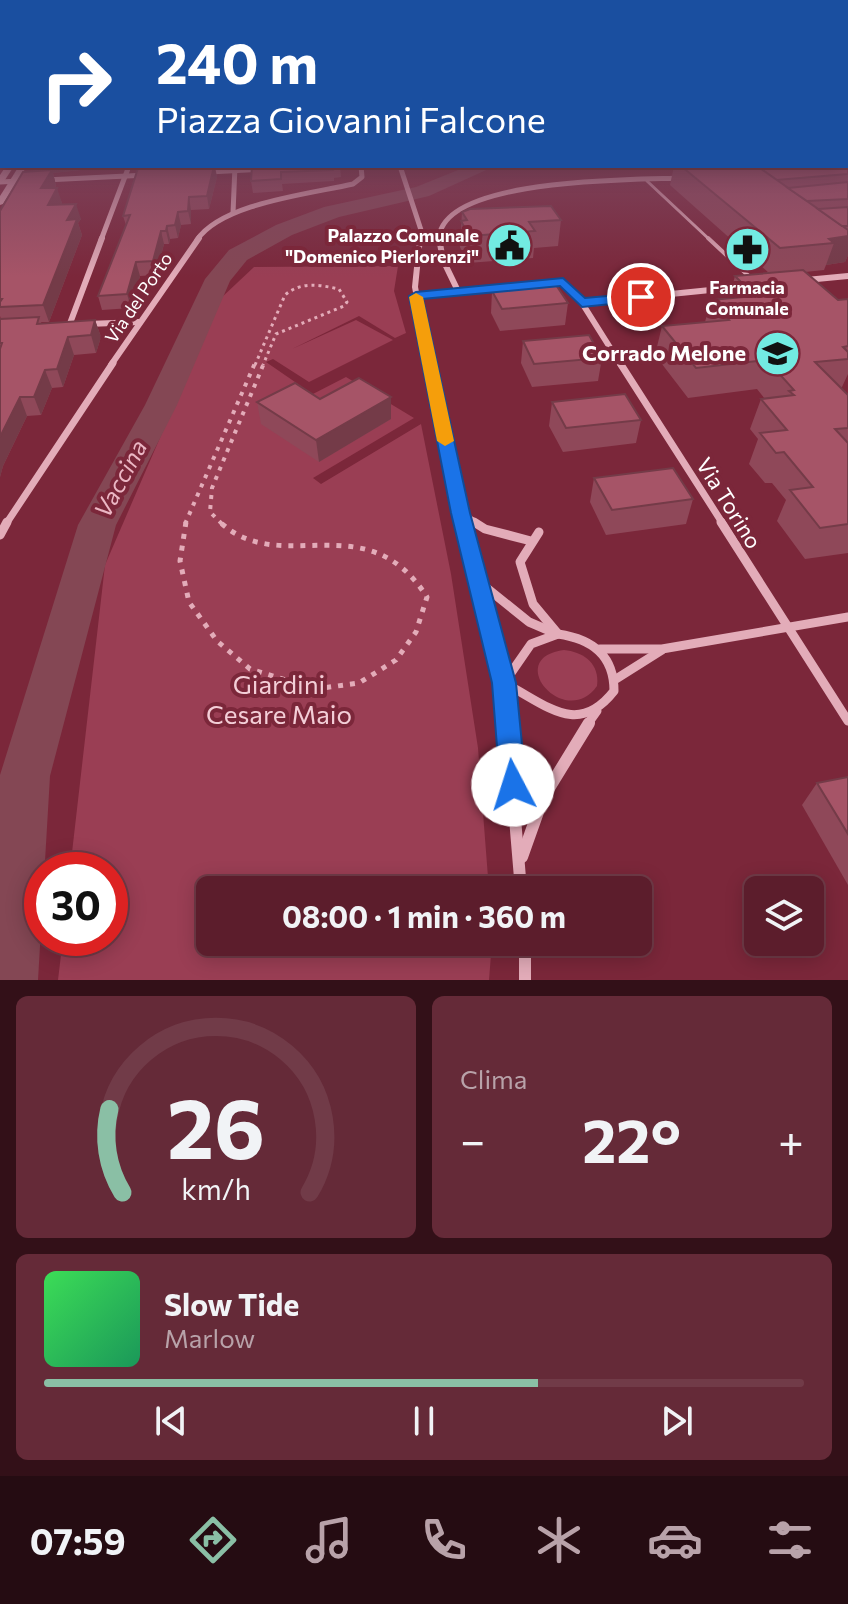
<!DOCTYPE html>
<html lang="it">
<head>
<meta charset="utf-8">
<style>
  body { margin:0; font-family:Commissioner,sans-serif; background:#652a38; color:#f1f3f6; height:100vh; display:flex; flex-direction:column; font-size:30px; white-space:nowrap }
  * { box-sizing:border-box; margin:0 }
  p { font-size:26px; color:#b8a2a9 }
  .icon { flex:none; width:44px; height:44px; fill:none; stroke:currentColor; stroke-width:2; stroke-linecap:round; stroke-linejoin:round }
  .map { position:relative; height:980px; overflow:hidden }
  .drawer { display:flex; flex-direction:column; gap:16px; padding:16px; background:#331018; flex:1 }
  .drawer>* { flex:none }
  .top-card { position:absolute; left:0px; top:0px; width:848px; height:168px; box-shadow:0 4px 20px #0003,0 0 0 2px #713b48; background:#1a4fa0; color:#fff; overflow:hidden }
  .fabs { position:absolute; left:744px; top:876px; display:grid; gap:16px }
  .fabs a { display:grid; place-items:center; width:80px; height:80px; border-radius:12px; background:#5c1d2c; box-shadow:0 4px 20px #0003,0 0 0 2px #713b48; font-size:40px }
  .speed { position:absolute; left:24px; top:852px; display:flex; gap:16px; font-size:40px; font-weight:700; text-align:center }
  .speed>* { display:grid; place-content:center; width:104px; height:104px; border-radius:50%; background:#5c1d2c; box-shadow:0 4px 20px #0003,0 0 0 2px #713b48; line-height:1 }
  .speed .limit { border:12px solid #d22; background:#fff; color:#111 }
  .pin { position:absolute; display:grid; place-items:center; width:68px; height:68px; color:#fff; margin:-34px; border:4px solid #fff; border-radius:50%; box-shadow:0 2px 8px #0007 }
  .me { position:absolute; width:88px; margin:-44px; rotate:355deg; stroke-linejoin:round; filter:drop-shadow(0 0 6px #0008) }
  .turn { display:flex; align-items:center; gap:28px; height:168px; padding:0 24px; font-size:36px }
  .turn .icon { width:104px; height:104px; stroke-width:2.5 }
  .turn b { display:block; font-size:56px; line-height:68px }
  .big { font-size:60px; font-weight:700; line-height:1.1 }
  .drawer .tile { flex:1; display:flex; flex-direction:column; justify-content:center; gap:12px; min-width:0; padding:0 28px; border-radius:12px; background:#652a38 }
  .drawer .dial { align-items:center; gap:0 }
  .dial svg { height:208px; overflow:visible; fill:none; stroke:#713b48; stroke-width:7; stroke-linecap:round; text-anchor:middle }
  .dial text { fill:#f1f3f6; stroke:none }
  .song { display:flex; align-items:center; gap:24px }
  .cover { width:96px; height:96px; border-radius:12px; background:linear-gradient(135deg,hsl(130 70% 55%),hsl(150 70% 35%)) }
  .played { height:8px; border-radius:4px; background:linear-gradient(90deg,#8abfa5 65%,#713b48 65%) }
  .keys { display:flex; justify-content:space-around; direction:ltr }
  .heat { display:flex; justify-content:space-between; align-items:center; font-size:44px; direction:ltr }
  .drawer .tiles { flex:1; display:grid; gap:16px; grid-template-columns:1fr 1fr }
  .tile:last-child { grid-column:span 2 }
  .trip { position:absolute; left:196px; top:876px; width:456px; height:80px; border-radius:12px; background:#5c1d2c; box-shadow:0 4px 20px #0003,0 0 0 2px #713b48; font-weight:700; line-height:80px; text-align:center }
  .tab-bar { display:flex; height:128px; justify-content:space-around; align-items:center; background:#250c12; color:#b8a2a9 }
  .tab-bar .icon { width:56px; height:56px }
  .tab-bar .active { color:#8abfa5 }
  .tab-bar b { font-size:36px; color:#f1f3f6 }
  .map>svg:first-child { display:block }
  .green { fill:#9a3e54 }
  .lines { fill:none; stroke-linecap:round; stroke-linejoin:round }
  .river { fill:#844754; fill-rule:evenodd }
  .path-far2 { stroke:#e3acb9; stroke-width:3; stroke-dasharray:3 4; stroke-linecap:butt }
  .path-far1 { stroke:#e3acb9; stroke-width:4; stroke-dasharray:4 6; stroke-linecap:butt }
  .path { stroke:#e3acb9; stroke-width:5; stroke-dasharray:5 7; stroke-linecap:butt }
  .service-far1 { stroke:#e3acb9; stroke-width:3 }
  .service { stroke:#e3acb9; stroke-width:4 }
  .minor-far4 { stroke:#e3acb9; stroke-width:5 }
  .minor-far3 { stroke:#e3acb9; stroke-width:6 }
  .minor-far2 { stroke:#e3acb9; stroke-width:7 }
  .minor-far1 { stroke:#e3acb9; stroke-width:9 }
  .minor { stroke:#e3acb9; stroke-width:12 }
  .tertiary { fill:#e3acb9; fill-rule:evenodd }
  .wall { fill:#8f4859 }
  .shaded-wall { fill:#743b48 }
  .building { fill:#a65467; stroke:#743b48; stroke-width:2 }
  .route { fill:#1a73e8; stroke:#114b97; stroke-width:2 }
  .slow { fill:#f59e0b }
  .labels { text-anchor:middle; stroke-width:8; stroke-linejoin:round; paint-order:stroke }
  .far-poi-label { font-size:18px; font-weight:bold; fill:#fff; stroke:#7b273a; text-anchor:end }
  .far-street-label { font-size:18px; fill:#fff; stroke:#7b273a }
  .poi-label { font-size:22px; font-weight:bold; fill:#fff; stroke:#7b273a; text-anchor:end }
  .street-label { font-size:22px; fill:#fff; stroke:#7b273a }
  .water-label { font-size:24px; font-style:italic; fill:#ebb7c4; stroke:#7b273a }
  .near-park-label { font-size:26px; fill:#f3ced7; stroke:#7b273a }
</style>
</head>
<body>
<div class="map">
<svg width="848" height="980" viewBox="0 0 848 980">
  <rect width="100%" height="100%" fill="#7b273a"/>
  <g class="green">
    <path d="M398,266L394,291L406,333L395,338L359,316L292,349L356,320L393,340L309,382L273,359L266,362L311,393L274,414L346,377L414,418L313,478L321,484L421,424L451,574L478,748L489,890H210V942H492L489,980H58L63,938H110V870H70L105,565L220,299L254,267Z"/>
    <path d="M564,650C584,652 600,664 597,686C565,731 502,658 564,650Z"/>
  </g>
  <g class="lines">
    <path class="river" d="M468,166H495L429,196L339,217L292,235L247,260L230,281L177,405L116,525L50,776L38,980H0V775L78,525L145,405L205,279L229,250L276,225L324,207L416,187Z"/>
    <path class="path-far2" d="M255,365L285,295C301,281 320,285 339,289L347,302L344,306L276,334L263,365"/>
    <g class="path-far1">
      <path d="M185,524L255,363"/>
      <path d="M222,524L210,512L212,488L264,363"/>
    </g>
    <path class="path" d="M186,522L180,561L189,602L217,641L250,669L315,689L359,683L396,660L416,632L427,597C366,502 281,579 220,522"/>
    <path class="service-far1" d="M647,181L710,240"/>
    <path class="service" d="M708,238L753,280"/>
    <g class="minor-far4">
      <path d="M400,166L421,230L420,240"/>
      <path d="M209,172L263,169"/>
      <path d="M45,180L147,175"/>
      <path d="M0,182L19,181"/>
      <path d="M233,213L235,166"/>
      <path d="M101,240L129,166"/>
      <path d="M197,240C222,203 310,194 353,184L362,177L361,166"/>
      <path d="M439,240C439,177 636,180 682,178"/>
    </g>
    <g class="minor-far3">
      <path d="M420,238L415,287L430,365"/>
      <path d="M439,238L443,260L458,291"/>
      <path d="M806,280L848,276"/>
      <path d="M416,296L563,282L582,303L621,365"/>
      <path d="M582,303L740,287"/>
      <path d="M88,324L139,322"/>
      <path d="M69,326L102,238"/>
      <path d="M111,365L199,238"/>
    </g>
    <g class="minor-far2">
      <path d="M430,363L466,524"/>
      <path d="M620,363L723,524"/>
      <path d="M461,513L477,524"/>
      <path d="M6,524L113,363"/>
    </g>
    <g class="minor-far1">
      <path d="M466,522L504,683L507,725"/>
      <path d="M474,522L485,529L531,541"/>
      <path d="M721,522L848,721"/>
      <path d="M539,532L520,562L533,604L558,634"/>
      <path d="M0,535L7,522"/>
      <path d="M478,581L529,622L557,634"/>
      <path d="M558,634C592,639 614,655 614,691C577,738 546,704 504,683L531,644Z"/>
      <path d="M600,649H662L848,617"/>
      <path d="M616,679L662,650"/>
      <path d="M587,725L597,711"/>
    </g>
    <g class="minor">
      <path d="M507,723L521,890"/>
      <path d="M522,857L543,798L589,723"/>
      <path d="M525,942V980"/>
    </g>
    <g class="tertiary">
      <path d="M6,166H14L3,183H0V175Z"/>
      <path d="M19,166H27L3,204L0,205V196Z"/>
    </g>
  </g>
  <g class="wall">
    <path d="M848,159V255L845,262L826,265L824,270L805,272L838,300L848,299V374L842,387L840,388L848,395V553L805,559L777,521L786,500L772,483H765L749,464L758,439L750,429L761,399H765L757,389L688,398L655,355L662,326L705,322L711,300L729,298L735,276L769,273L670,185L674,166L758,167Z"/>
    <path d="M32,166H110L109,167L53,173L56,185L55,188L62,203L61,204L81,219L78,223L82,235L49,322H41L42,324L95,320L101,337L96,353L74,355L63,387L52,388L41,415L27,416L3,466L0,477V319H1L0,316V211L34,171Z"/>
    <path d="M145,166H215L217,177L209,209L191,210V224L181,225L178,238L170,239L169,244H164L156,275L140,276L131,308L102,310L98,296L126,225L123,216L145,168Z"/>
    <path d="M252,166H340L341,177L334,178V181L282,184L283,191L253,193L251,181Z"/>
    <path d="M462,212L561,220L558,246L534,248L533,258L468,263L460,247Z"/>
    <path d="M492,291L568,303L565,325L500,331L491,313Z"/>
    <path d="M523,341L602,358L598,381L532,387L521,363Z"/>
    <path d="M391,397V419L319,462L261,424L257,402Z"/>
    <path d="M552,402L641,420L636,443L563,452L549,426Z"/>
    <path d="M594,478L693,499L686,524L606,535L590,502Z"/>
    <path d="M848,777V885L802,805L817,783Z"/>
  </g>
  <g class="shaded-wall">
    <path d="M0,140H2V158L0,161Z"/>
    <path d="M32,166H110L109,167L53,173L56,185L46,203Z"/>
    <path d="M214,166L217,177L209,209L207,196Z"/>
    <path d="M57,188L62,203L53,220L48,205Z"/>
    <path d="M189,197L191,210V224L188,211Z"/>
    <path d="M76,204L81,219L78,223L82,235L49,322L43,305L67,220Z"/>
    <path d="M178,212L181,225L178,238L175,225Z"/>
    <path d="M167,226L170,239L169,244L166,231Z"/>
    <path d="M161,231L164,244L156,275L153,261Z"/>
    <path d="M848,236V255L845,262L826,265L834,243L829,239Z"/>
    <path d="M136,262L140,276L131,308L127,294Z"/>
    <path d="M95,320L101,337L96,353L91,335Z"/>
    <path d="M68,337L74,355L63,387L57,369Z"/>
    <path d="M45,370L52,388L41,415L34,397Z"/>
    <path d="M20,397L27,416L3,466L0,477V437Z"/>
    <path d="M391,397V419L319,462L316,440Z"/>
  </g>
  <g class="building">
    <path d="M848,159V174L776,180L758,167L846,166V160Z"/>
    <path d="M182,166H214L207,196L189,197L188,211L178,212L175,225L167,226L166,231H161L153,261L136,262L127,294L98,296L130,215L123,216L138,168Z"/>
    <path d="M252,166H335H333V170L281,172V179L251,181Z"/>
    <path d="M681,166H757L848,230V236L829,239L834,243L780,248Z"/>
    <path d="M52,170L41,188H57L48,205L76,204L67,220L77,219L43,305L0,307V302L2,299H0V211L23,172Z"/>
    <path d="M848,182V199L807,201L788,188Z"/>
    <path d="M551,206L561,220L529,222L535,231L469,236L461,221L467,220L462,212L470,209Z"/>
    <path d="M848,207V226H842L818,209Z"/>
    <path d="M803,270L838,300L848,299V346L843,347L848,352V359L815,362L848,395V428L835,429L848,443V524L820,528L790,490L813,487L784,452L776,453L760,433L787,430L761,399L794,395L789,391L794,390L767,360L696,368L662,326L729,320L711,300L755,296L735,276Z"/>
    <path d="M556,285L568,303L502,309L492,291Z"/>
    <path d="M39,317L37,324L95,320L91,335L68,337L57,369L45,370L34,397H20L0,437V349L2,343H0V319Z"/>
    <path d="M589,335L602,358L534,364L523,341Z"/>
    <path d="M359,378L391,397L316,440L257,402L295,383L320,399Z"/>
    <path d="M625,394L641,420L566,428L552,402Z"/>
    <path d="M673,468L693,499L612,510L594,478Z"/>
    <path d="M848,777V834L817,783Z"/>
  </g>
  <linearGradient id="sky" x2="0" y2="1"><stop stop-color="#441520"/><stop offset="0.51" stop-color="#7c4760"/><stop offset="1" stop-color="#7c4760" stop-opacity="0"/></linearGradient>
  <rect width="848" height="277" fill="url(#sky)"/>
  <path class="route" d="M563,278L585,298L641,293L647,297L641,301L582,307L560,286L423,299L470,513L516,683L526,785L522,793L513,797L504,793L500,785L492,683L451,513L409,296L416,292Z"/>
  <path class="slow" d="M416,293L423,297L454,441L445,446L437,441L409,297Z"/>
  <defs>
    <symbol id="civic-disc" viewBox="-11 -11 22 22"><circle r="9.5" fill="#72ebe2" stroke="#7b273a"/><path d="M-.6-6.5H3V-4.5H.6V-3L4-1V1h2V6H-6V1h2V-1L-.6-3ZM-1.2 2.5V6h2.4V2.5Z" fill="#111"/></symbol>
    <symbol id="pharmacy-disc" viewBox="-11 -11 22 22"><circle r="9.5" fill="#72ebe2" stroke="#7b273a"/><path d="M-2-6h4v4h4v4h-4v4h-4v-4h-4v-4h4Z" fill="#111"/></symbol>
    <symbol id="university-disc" viewBox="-11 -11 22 22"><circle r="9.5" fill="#72ebe2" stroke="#7b273a"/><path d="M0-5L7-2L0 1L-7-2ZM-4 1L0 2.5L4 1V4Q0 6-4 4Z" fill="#111"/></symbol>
  </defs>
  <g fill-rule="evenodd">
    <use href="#civic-disc" x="484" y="220" width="51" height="51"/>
    <use href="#pharmacy-disc" x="722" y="224" width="51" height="51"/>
    <use href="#university-disc" x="752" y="328" width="51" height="51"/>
  </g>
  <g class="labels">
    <g class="far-poi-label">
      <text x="479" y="242">Palazzo Comunale<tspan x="479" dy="21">"Domenico Pierlorenzi"</tspan></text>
      <text x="747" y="294" text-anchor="middle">Farmacia<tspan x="747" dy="21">Comunale</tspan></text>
    </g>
    <g class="far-street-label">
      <text transform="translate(139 298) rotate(-56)" y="6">Via del Porto</text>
    </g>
    <g class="poi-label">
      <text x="746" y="361">Corrado Melone</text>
    </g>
    <g class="street-label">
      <text transform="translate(729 503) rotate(58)" y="8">Via Torino</text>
    </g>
    <g class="water-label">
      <text transform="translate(121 479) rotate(-62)" y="8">Vaccina</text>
    </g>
    <g class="near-park-label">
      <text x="279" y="694">Giardini<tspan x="279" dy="30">Cesare Maio</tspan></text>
    </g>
  </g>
</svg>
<div class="fabs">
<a><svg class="icon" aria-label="layers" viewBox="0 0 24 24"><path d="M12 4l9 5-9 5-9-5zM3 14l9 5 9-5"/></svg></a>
</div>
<div class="speed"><div class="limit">30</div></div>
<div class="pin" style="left:641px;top:297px;background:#d93025"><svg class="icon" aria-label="arrive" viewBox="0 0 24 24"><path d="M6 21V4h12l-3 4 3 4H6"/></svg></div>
<svg class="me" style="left:513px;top:785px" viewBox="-20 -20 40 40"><circle r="19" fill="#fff"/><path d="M0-13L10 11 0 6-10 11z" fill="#1a73e8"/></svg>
<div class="trip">08:00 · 1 min · 360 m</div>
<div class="top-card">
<div class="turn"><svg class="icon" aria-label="right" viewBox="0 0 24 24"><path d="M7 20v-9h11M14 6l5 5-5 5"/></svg><div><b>240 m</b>Piazza Giovanni Falcone</div></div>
</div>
</div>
<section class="drawer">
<div class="tiles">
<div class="tile dial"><svg viewBox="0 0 100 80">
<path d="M14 69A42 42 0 1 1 86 69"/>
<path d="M14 69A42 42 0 0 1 9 37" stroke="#8abfa5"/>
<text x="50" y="56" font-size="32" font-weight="700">26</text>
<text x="50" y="72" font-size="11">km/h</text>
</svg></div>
<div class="tile"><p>Clima</p>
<div class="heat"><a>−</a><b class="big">22°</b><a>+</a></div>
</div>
<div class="tile">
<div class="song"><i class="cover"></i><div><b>Slow Tide</b><p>Marlow</p></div></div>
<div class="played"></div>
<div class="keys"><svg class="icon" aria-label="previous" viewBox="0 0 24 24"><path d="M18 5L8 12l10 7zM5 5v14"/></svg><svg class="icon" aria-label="pause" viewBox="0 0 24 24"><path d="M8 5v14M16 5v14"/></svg><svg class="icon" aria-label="next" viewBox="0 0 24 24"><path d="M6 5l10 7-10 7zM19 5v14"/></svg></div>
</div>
</div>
</section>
<nav class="tab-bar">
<b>07:59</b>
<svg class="icon active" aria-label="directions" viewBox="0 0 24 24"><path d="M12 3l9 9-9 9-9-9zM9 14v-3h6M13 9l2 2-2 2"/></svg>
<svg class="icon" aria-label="music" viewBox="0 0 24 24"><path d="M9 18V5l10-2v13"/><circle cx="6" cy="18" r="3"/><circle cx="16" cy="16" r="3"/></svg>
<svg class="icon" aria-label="phone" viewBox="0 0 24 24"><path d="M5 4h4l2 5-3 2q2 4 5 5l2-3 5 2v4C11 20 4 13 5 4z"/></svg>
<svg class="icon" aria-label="climate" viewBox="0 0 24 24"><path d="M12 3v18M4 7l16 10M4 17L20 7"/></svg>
<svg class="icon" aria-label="car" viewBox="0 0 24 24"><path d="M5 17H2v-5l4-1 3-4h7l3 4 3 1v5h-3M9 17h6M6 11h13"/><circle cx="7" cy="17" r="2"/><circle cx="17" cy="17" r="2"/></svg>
<svg class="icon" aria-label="filters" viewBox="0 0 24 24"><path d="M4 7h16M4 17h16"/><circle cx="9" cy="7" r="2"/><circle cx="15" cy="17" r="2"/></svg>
</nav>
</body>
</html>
